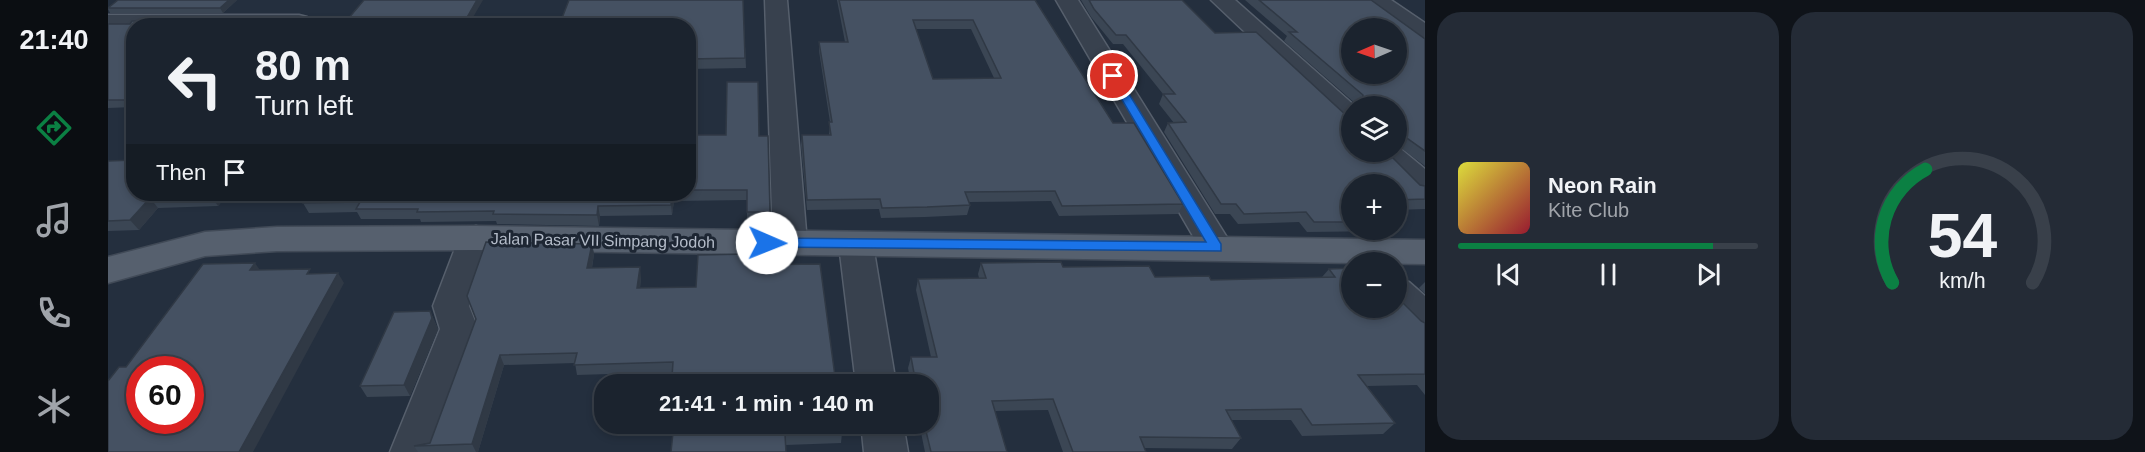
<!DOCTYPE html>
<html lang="en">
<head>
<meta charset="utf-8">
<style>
  body { margin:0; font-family:Arial,sans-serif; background:#242b36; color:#f1f3f6; height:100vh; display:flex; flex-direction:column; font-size:22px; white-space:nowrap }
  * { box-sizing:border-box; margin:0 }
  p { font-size:20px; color:#a0a4aa }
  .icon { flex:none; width:33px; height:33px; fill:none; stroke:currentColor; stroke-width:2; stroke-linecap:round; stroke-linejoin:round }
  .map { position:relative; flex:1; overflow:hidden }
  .side { display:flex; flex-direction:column; gap:12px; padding:12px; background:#0f1319; width:720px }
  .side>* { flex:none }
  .banner { position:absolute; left:18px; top:18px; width:570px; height:183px; border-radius:24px; box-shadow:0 3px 9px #0003,0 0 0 2px #39404a; background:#1b232e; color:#f1f3f6; overflow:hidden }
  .needle { width:39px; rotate:268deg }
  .controls { position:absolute; left:1233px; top:18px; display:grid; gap:12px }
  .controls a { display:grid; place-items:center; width:66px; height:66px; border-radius:50%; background:#1b232e; box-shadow:0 3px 9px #0003,0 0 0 2px #39404a; font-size:30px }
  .speed { position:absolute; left:18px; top:356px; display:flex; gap:12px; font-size:30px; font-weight:700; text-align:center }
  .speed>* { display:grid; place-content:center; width:78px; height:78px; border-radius:50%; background:#1b232e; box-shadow:0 3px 9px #0003,0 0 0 2px #39404a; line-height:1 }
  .speed .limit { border:9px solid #d22; background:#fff; color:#111 }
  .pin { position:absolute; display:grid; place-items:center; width:51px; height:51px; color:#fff; margin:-26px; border:3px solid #fff; border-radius:50%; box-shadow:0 2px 6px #0007 }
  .me { position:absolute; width:66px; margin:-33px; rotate:91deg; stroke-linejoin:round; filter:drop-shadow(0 0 4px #0008) }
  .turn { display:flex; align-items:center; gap:21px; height:126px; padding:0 30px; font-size:27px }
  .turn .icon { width:78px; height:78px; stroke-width:2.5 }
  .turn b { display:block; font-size:42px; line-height:51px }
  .then { display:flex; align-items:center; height:57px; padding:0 30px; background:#0003; gap:12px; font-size:22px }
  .side .card { flex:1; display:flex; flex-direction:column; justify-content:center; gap:9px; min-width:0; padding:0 21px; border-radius:24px; background:#242b36 }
  .side .dial { align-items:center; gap:0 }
  .dial svg { height:156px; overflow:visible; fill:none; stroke:#39404a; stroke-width:7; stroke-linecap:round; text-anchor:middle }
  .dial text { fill:#f1f3f6; stroke:none }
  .song { display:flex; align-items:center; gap:18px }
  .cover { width:72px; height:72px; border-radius:9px; background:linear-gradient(135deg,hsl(60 70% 55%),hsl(350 70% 35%)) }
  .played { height:6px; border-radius:3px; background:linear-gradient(90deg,#0b8043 85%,#39404a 85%) }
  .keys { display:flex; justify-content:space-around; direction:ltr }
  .side .tiles { flex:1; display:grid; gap:12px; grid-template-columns:repeat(2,1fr) }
  .trip { position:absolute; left:486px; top:374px; width:345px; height:60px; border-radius:24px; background:#1b232e; box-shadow:0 3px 9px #0003,0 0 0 2px #39404a; font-weight:700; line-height:60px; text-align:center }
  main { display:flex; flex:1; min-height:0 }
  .tab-bar { display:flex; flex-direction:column; width:108px; justify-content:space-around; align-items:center; background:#0b0e12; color:#a0a4aa }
  .tab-bar .icon { width:42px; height:42px }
  .tab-bar .selected { color:#0b8043 }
  .tab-bar b { font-size:27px; color:#f1f3f6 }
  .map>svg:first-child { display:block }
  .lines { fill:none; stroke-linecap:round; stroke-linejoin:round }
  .minor-casing { stroke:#565f6c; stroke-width:3 }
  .major-casing { stroke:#414a57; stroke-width:3 }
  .minor { fill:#38414e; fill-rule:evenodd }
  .major { fill:#56606e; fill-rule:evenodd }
  .wall { fill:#3b4654; fill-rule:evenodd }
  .shaded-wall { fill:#303945 }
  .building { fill:#455162; stroke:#303945; stroke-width:1.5; fill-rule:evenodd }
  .route { fill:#1a73e8; stroke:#114b97; stroke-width:1.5 }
  .labels { text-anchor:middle; stroke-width:6; stroke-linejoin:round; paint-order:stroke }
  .street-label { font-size:16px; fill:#b4bcc9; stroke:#1d2633 }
</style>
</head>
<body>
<main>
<nav class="tab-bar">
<b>21:40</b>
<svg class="icon selected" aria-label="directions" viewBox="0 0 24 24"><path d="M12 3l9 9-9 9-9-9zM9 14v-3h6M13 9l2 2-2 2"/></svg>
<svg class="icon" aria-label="music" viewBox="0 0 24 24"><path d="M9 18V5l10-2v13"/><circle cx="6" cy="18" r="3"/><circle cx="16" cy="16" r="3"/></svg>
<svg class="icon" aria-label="phone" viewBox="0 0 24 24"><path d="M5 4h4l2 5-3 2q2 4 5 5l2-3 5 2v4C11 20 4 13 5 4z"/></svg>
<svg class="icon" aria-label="climate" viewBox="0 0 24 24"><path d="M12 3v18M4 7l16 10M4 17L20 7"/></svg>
</nav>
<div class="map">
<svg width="1317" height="452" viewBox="0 0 1317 452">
  <rect width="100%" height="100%" fill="#242f3e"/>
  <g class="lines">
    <defs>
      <g id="minor">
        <path d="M657,0H679L699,243L694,251L682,255L670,251L665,243Z"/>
        <path d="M948,0H970L1125,247L1120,255L1108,259L1096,255Z"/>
        <path d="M1103,0H1127L1247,106H1244V126L1234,124Z"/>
        <path d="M1258,0H1283L1317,23V41L1309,39Z"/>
        <path d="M0,15H191L199,17L202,22L200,26H26V29H0Z"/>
        <path d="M1288,145L1317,169V196L1306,193L1265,152H1288Z"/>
        <path d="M368,226L380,230L385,238L361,306L370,329L326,452H282L332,329L325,306L351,238L356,230Z"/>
        <path d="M748,233L760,237L765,245L788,384H748L731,245L736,237Z"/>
        <path d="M1288,279L1301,282L1317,296V336L1304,331L1282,308H1288Z"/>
        <path d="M753,423H795L800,452H756Z"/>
      </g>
      <path id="major" d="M368,226L1317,240V264L368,250L169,251L97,256L0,283V257L97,232L169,227Z"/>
    </defs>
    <use href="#minor" class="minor-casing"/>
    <use href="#major" class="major-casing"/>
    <use href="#minor" class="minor"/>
    <use href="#major" class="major"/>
  </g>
  <g class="wall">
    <path d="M129,0L115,13H2L0,9V7Z"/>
    <path d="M635,0L638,68L580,69V26Z"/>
    <path d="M729,0H927L1005,123L1075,204L1070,214L951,216L943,201L861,202L862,205L859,215L817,217L773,218L771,209L699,210L693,145L694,135H721L722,122L711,51V42H737ZM808,29H863L886,78L825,79Z"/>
    <path d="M973,0H1074L1107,33L1312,185L1317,186V209L1288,210V184H1244V230H1282L1281,231L1199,232L1191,222L1130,224L1122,214H1107L1056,132L1060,123H1066L1051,104L1055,94L1015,44H1005L983,17Z"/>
    <path d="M1137,0H1263L1317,39V166L1289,145L1288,146V106H1248V104L1176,41L1179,36Z"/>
    <path d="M93,21L96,26H26V107L0,108V24Z"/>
    <path d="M580,135L651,136L662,212V222H639V200L566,201L564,215L492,216L491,226L389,224L388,221L313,222L312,219H253L249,212L201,213L195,203L200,196L116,199L110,206L50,208L31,230L0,231V161L26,194H580Z"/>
    <path d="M484,244L486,254L484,268L533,277L532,288L588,287L641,265L728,384H565L564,372L469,375L467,363L396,365L370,452H310L306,446L322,443L368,319Z"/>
    <path d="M873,263L955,267L1047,277L1103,280L1214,277L1221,269L1244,268V308L1288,277L1296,295L1292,299L1313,321L1317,323V395L1309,385L1259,386L1287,423L1275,434L1194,436L1183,420H1123L1133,438L1124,449L1036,448L1038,452H955L940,410L887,411L899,452H817L811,423H820V384H803L800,368L803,357H823L808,290L810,279L871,278L870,274Z"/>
    <path d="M1317,282V294L1311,288Z"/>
    <path d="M322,311L330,329L302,396L259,397L252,386Z"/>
    <path d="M566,423L734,433L733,443L678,445Z"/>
  </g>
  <g class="shaded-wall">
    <path d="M121,0H129L115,13L112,8Z"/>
    <path d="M369,0H375L360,26H354Z"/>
    <path d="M93,21L96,26H88Z"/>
    <path d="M105,194H112L116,199L110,206L103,196Z"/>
    <path d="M564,194L566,201L564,215L563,205Z"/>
    <path d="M42,198L50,208L31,230L22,220Z"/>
    <path d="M490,206L492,216L491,226L489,215Z"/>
    <path d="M484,244L486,254L482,278L479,268Z"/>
    <path d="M147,263L154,273L142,270Z"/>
    <path d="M532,267L533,277L531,299L529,288Z"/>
    <path d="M230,273L236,283L145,452H131Z"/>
    <path d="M322,311L330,329L302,396L296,385Z"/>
    <path d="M392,355L396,365L370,452H368L364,444Z"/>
  </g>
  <g class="building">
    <path d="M10,0H121L112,8H0Z"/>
    <path d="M256,0H369L354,26H234Z"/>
    <path d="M461,0H635L637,58L580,59V26H451Z"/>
    <path d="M731,0H927L1005,123H1026L1075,204L954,206L947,191L857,192L862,205L819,207L774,208L772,199L699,200L694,135H723L721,122H724L711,42H740ZM805,20H865L893,78L825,79Z"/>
    <path d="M981,0H1074L1107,33L1148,32L1239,116L1244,117V152H1279L1312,185L1317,186V199L1288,200V184H1244V222H1206L1198,212L1136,214L1128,204H1113L1060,123L1078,122L1055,94H1067L1018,35H1008L986,9Z"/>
    <path d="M1151,0H1263L1317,39V151L1293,134V140L1288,141V106H1254L1255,95L1181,32H1189ZM1244,28H1288V74H1244Z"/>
    <path d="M24,21H93L88,26H26V100H0V24H22Z"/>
    <path d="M619,82H650L651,136H660L662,212H639V190H580V135H618Z"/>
    <path d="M26,160V194H105L103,196L42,198L22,220L0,221V161Z"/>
    <path d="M201,194H564L563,205L490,206L489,215L385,214L386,211L309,212L310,209H248L252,202L195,203Z"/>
    <path d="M378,242L484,244L479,268L532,267L529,288L588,287L590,255L641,254V265L712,264L728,384H570V377H564L565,362L466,365L469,353L392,355L364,444L306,446L322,443L368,319L359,296Z"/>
    <path d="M953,262L955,267L1041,266L1047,277L1101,276L1103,280L1227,277L1221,269L1244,268V308H1288V277H1296V295H1290V298L1313,321L1317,323V374L1250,375L1287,423L1204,425L1193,409L1118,410L1133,438L1032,437L1038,452H965L945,399L884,401L899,452H823L816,423H820V384H808L803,357H829L810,279L878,278L873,263Z"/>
    <path d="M147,263L142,270L202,269L199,274L230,273L131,452H0V381L11,367H18L95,264ZM32,369H82V420H32Z"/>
    <path d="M322,311L324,318L296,385L252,386L286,312Z"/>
    <path d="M566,423H733L734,433L677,435L678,452H563Z"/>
  </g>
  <path class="route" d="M1005,73L1010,76L1113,244V251L659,247L652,243L659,238L1098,242L1000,76Z"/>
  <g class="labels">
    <g class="street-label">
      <text transform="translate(495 240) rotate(1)" y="6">Jalan Pasar VII Simpang Jodoh</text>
    </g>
  </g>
</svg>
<div class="controls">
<a><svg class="needle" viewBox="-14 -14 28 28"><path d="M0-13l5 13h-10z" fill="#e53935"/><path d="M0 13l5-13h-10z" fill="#a0a4aa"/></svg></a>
<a><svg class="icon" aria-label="layers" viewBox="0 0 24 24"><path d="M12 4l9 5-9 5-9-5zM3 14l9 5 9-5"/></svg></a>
<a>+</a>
<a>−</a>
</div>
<div class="speed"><div class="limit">60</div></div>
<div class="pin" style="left:1005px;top:76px;background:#d93025"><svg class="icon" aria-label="arrive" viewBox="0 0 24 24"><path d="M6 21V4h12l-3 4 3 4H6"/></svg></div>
<svg class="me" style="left:659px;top:243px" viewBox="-20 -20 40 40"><circle r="19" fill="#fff"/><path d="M0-13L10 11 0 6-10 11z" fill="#1a73e8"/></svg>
<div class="trip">21:41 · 1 min · 140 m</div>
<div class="banner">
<div class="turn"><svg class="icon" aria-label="left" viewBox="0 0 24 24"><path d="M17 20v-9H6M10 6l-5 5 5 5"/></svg><div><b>80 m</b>Turn left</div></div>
<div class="then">Then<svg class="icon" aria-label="arrive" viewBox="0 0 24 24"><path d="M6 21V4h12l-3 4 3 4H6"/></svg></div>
</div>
</div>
<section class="side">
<div class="tiles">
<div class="card">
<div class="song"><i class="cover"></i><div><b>Neon Rain</b><p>Kite Club</p></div></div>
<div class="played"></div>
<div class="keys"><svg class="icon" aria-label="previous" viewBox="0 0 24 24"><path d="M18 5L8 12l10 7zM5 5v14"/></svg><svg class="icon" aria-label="pause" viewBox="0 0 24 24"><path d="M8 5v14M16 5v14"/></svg><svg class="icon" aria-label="next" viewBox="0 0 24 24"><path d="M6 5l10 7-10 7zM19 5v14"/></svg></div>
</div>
<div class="card dial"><svg viewBox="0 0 100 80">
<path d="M14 69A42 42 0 1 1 86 69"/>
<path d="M14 69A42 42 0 0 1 31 11" stroke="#0b8043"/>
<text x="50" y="56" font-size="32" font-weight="700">54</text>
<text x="50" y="72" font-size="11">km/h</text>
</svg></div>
</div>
</section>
</main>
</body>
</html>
